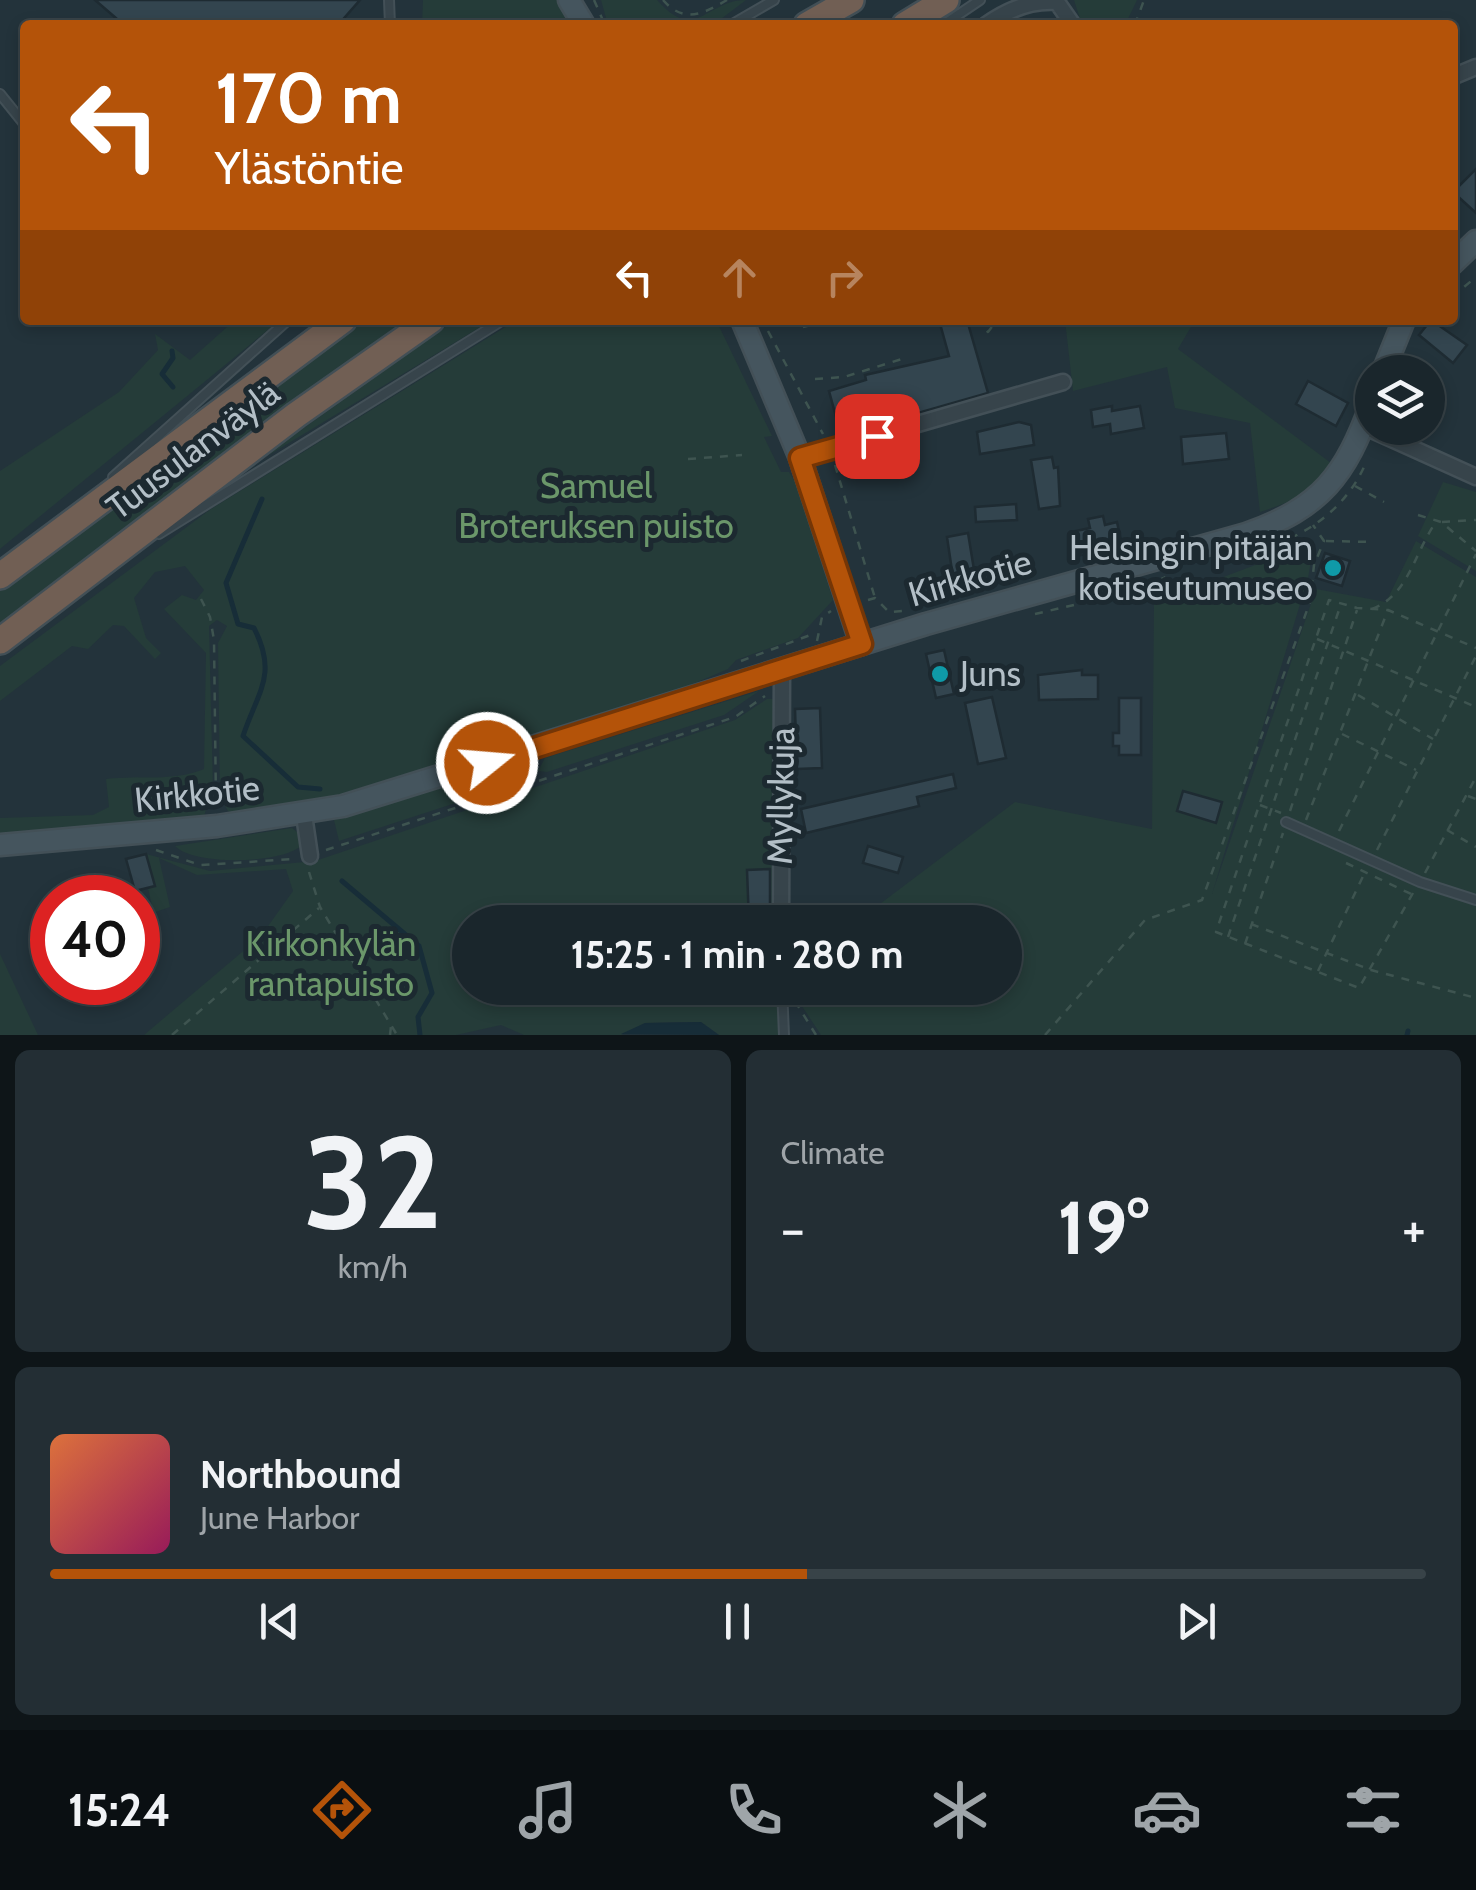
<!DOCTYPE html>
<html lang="en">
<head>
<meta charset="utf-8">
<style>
  body { margin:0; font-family:Cabin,sans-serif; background:#232e34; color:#f1f3f6; height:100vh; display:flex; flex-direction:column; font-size:38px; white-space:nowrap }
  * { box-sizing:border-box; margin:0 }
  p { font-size:32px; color:#9fa5a9 }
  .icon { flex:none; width:55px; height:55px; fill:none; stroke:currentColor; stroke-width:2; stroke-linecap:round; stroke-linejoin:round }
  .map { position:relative; height:1035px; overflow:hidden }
  .side { display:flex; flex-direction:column; gap:15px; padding:15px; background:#0e1518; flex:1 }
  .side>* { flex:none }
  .guide { position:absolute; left:20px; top:20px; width:1438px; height:305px; border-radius:10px; box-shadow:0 5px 15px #0003,0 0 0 2px #384348; background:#b45309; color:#fff; overflow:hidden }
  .tools { position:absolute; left:1355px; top:355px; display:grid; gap:20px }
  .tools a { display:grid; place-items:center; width:90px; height:90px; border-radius:50%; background:#1a262c; box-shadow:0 5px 15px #0003,0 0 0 2px #384348; font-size:50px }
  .speed { position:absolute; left:30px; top:875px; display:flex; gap:20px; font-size:50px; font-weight:700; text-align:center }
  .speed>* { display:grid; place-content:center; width:130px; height:130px; border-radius:50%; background:#1a262c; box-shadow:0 5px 15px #0003,0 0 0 2px #384348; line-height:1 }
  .speed .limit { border:15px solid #d22; background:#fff; color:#111 }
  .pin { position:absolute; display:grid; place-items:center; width:85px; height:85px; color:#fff; margin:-42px; border-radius:20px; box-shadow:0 5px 15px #0006 }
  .me { position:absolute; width:110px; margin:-55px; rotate:73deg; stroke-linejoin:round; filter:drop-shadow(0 0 8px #0008) }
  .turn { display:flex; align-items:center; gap:35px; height:210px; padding:0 30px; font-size:45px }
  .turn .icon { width:130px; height:130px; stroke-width:2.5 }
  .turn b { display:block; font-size:70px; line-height:85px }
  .lanes { display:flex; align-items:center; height:95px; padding:0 30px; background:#0003; justify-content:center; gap:50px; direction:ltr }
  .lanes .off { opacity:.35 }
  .big { font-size:75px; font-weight:700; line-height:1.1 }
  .side .card { flex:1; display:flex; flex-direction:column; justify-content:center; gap:15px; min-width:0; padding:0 35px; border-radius:15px; background:#232e34 }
  .side .dial { align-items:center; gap:0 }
  .dial b { font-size:130px; line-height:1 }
  .song { display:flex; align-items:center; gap:30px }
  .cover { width:120px; height:120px; border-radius:15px; background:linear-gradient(135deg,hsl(20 70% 55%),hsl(330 70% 35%)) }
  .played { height:10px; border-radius:5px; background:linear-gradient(90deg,#b45309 55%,#384348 55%) }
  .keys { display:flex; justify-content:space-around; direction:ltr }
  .heat { display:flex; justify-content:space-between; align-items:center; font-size:55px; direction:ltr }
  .side .tiles { flex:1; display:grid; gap:15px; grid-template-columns:1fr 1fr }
  .card:last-child { grid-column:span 2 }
  .trip { position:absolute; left:452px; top:905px; width:570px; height:100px; border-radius:50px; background:#1a262c; box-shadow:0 5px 15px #0003,0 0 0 2px #384348; font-weight:700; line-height:100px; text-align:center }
  .tabs { display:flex; height:160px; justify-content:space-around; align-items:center; background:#0a0f12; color:#9fa5a9 }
  .tabs .icon { width:70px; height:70px }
  .tabs .active { color:#b45309 }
  .tabs b { font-size:45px; color:#f1f3f6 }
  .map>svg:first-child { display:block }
  .green { fill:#253c39 }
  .water { fill:#172d38 }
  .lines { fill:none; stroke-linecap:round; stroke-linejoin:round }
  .stream { stroke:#172d38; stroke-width:5 }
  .building { fill:#33454f; stroke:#1e2b32; stroke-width:2.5 }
  .lane-casing { stroke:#435057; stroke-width:12 }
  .street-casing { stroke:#435057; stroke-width:19 }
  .secondary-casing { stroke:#435057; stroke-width:25 }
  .highway-casing { stroke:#424f56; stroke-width:30 }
  .path { stroke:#3e5450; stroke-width:2.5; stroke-dasharray:8 8; stroke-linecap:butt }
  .lane { stroke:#37444b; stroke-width:8 }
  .street { stroke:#37444b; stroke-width:14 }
  .secondary { stroke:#45555e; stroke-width:20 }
  .highway { stroke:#715f54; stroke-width:25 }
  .route-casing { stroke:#753606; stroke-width:25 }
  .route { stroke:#b45309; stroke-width:18 }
  .culture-dot { fill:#0f9aa8; stroke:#1c2930; stroke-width:4 }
  .labels { text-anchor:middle; stroke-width:10; stroke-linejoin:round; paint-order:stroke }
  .street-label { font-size:35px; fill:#b3bfc7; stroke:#1c2930 }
  .park-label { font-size:35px; fill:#6b976a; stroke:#1c2930 }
  .poi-label { font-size:35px; fill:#b3bfc7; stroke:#1c2930; text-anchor:end }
</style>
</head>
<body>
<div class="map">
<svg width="1476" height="1035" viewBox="0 0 1476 1035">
  <rect width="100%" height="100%" fill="#23333b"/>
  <g class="green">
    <path d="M423,0H558L572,25H422Z"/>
    <path d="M601,0H657C696,44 706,0 746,0L713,25H608Z"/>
    <path d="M1074,0H1137L1125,25H1082Z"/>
    <path d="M235,320H280L0,549V471L119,392L158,350L155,334L190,360Z"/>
    <path d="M360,320H407L0,625V591Z"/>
    <path d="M455,320H492L269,455L276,448Z"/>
    <path d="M517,320H716L772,436L764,437L781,472H789L797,485L833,600L798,638L736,660L728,669L681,689L309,804L237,815L228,811L220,797L218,643L227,626L217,620L209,626L213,788L204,816L0,835V818L93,815L109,807L106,779C141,775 172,782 204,769L206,653L164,609L182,595L196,600L204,590L185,566L155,572L134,598L146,638L161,653L155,659L124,626L113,625L88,649L72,646L0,701V666L211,509Z"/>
    <path d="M1065,320H1195L1178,349L1331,463C1316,493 1290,502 1260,512L1250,423L1175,408L1167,367L1073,391Z"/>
    <path d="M1443,482L1476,492V571L1418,536Z"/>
    <path d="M1416,541L1476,577V1035H821L790,988H1005V922H856L1015,802L1152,829L1154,603L1314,543L1308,578L1212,894L1316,589L1386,602Z"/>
    <path d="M759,691L724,715L547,772L538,771L545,758Z"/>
    <path d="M767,699H775C780,774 772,847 775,922H470V988H779V1035H719L701,1022H680L645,1023L621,1035H524L501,1025L456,1035H144L261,936L293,891L286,869L197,875L159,858L170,907L138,918V909L152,906L148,888L155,885L146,854L210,871L315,861L735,720Z"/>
    <path d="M517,770L523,775L520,782L339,841L334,820L495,772Z"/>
    <path d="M292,828L302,836V845C283,864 194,866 175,846Z"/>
    <path d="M0,954L38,1035H0Z"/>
  </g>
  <path class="water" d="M701,1022L719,1035L621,1034L645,1023Z"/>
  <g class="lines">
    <g class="stream">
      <path d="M172,351L173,358L162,374L173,387"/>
      <path d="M262,499L226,583L238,624L254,628C278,675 258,691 243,736L298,787L320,789"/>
      <path d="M342,881L419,946L432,993L418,1017L420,1035"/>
      <path d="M1407,1035L1408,1031"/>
    </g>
  </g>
  <g class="building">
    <path d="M95,0H360L338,25H124Z"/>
    <path d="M1476,169V213L1453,192Z"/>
    <path d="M939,320H967L988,393L841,435L829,391L866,380L865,375L949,356Z"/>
    <path d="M1431,320L1467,345L1453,363L1419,335Z"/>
    <path d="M1308,381L1348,403L1336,426L1296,404Z"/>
    <path d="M1112,406V411L1140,406L1144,428L1111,434L1110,424L1093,427L1091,410Z"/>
    <path d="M1019,422L1031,425L1034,445L980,454L977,432Z"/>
    <path d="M1226,433L1229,459L1183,464L1181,437Z"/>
    <path d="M1052,457L1054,468L1058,467L1060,506L1039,509L1031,460Z"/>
    <path d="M1016,504L1017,520L976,522L975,507Z"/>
    <path d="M1103,516L1105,525L1117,522L1122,546L1081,555L1076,531L1090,528L1088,519Z"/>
    <path d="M968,533L977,588L955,591L947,537Z"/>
    <path d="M1325,553L1350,561L1342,586L1316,578Z"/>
    <path d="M944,650L954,694L936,698L926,654Z"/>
    <path d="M1082,670V675H1098V699L1039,700L1038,675Z"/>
    <path d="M992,697L1006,758L978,764L965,703Z"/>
    <path d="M1119,698H1141V755H1119V746H1113V733H1119Z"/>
    <path d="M820,708L822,768L797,769L795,709Z"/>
    <path d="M953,774L956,788L917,797L919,806L806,833L801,809Z"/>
    <path d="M1183,791L1222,802L1216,823L1177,811Z"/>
    <path d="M868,846L903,857L898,873L863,863Z"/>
    <path d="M146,854L155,886L135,891L126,859Z"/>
    <path d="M770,869V922H749L747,870Z"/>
  </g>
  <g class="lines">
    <defs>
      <g id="lane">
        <path d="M389,0L390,25"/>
        <path d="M731,25L774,0"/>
        <path d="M943,25L980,0"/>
        <path d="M0,94L25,125"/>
        <path d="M113,477L288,320"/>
        <path d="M159,534L503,320"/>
        <path d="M1286,822L1420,882L1476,900"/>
        <path d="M782,988L784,1035"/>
      </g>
      <g id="street">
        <path d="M986,25C1007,10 1030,0 1057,2L1073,25"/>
        <path d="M1452,77L1476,67"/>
        <path d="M1363,426L1476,477"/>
        <path d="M800,458L1063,382"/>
        <path d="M304,815L310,856"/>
        <path d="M781,922L782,670"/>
      </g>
      <g id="secondary">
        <path d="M569,0L584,25"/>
        <path d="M1452,264L1476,241"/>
        <path d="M742,320L800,458L861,644"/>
        <path d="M1383,372L1404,320"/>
        <path d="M0,845L217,826L343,806L926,624L1246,534C1322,507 1345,476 1372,402"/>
      </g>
      <g id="highway">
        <path d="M807,25L851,0"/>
        <path d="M905,25L946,0"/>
        <path d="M0,576L343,320"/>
        <path d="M0,641L296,415L431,320"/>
      </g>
    </defs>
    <use href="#lane" class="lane-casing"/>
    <use href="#street" class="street-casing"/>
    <use href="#secondary" class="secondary-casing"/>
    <use href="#highway" class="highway-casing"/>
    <g class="path">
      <path d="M594,0L605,25"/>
      <path d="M663,0C684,24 703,14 727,0"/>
      <path d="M1135,25L1144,0"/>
      <path d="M1452,297L1476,277"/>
      <path d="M975,320L988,332L997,320"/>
      <path d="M803,327L829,320"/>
      <path d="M768,331L823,434"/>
      <path d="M815,379L844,377L902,359"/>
      <path d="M688,459L742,455"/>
      <path d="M835,465L875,598"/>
      <path d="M1355,486L1384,502"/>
      <path d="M1418,515L1441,522L1476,551"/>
      <path d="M1442,522L1476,520"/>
      <path d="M1326,541L1372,542"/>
      <path d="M1260,549C1305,537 1344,510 1364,467"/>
      <path d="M201,599L210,617L214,640L216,805"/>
      <path d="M868,600L875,598L889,612L903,611"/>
      <path d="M1372,609C1409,595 1414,553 1436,522"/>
      <path d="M1035,614L1134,591L1166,577"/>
      <path d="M1317,639L1476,707"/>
      <path d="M817,641L822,617L831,611"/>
      <path d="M741,661L813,634"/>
      <path d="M1358,695L1433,739"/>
      <path d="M1342,734L1416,770"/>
      <path d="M1468,796L1476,799"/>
      <path d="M1260,805L1281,813"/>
      <path d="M1290,811L1357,610"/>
      <path d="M1306,820L1388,610"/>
      <path d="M1447,830L1476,847"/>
      <path d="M1339,831L1476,554"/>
      <path d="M156,850L200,865L295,859"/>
      <path d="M326,850L735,717L765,696"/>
      <path d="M1377,850L1476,656"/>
      <path d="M1346,863L1411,894"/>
      <path d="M309,872L320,907L397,1035"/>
      <path d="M1425,873L1476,777"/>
      <path d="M1413,893L1359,988L1216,932L1329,600L1357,608L1388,610L1476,648"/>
      <path d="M1251,924L1371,970L1476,998"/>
      <path d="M1228,937L1341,604"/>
      <path d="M1245,944L1283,833"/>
      <path d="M1318,971L1366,870"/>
      <path d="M795,1001L816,1035"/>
      <path d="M172,1035L319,908"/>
      <path d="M390,1035L391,1026"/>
      <path d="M1045,1035L1145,920L1202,900L1310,602L1314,565L1324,541L1313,525"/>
    </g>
    <use href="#lane" class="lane"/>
    <use href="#street" class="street"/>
    <use href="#secondary" class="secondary"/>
    <use href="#highway" class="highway"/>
  </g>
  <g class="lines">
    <defs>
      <path id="route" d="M487,763L862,644L800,458L877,436"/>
    </defs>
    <use href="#route" class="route-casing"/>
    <use href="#route" class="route"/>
  </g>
  <g class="culture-dot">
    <circle cx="1333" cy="568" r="10"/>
    <circle cx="940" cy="674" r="10"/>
  </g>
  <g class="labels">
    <g class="street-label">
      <text transform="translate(193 450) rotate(-37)" y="12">Tuusulanväylä</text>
      <text transform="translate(970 578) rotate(-16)" y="12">Kirkkotie</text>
      <text transform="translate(197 794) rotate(-6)" y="12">Kirkkotie</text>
      <text transform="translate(781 796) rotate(-89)" y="12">Myllykuja</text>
    </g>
    <g class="park-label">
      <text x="596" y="498">Samuel<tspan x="596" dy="40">Broteruksen puisto</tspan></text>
      <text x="331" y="956">Kirkonkylän<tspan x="331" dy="40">rantapuisto</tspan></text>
    </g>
    <g class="poi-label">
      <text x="1313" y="560">Helsingin pitäjän<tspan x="1313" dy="40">kotiseutumuseo</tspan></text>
      <text x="960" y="686" text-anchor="start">Juns</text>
    </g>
  </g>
</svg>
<div class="tools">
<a><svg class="icon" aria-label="layers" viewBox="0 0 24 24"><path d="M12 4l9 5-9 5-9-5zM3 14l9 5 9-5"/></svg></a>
</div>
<div class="speed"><div class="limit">40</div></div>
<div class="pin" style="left:877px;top:436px;background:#d93025"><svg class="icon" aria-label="arrive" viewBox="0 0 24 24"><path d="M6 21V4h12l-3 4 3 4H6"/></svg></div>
<svg class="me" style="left:487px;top:763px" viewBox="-20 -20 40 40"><circle r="17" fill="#b45309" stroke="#fff" stroke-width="3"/><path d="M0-11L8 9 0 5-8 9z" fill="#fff"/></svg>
<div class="trip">15:25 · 1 min · 280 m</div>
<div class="guide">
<div class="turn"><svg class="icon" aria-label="left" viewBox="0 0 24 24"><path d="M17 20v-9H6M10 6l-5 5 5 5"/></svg><div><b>170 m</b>Ylästöntie</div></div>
<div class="lanes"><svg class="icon" aria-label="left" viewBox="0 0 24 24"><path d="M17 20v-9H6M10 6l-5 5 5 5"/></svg><svg class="icon off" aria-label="ahead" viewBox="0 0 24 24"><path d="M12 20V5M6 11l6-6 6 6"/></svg><svg class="icon off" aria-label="right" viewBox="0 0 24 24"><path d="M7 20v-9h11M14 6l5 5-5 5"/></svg></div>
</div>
</div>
<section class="side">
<div class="tiles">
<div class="card dial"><b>32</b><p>km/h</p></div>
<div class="card"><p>Climate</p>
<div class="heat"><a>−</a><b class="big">19°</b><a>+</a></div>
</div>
<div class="card">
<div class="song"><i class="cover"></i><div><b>Northbound</b><p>June Harbor</p></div></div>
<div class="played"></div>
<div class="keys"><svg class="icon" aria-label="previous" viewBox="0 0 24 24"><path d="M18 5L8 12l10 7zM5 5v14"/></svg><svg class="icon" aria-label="pause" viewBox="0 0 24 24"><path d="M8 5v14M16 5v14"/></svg><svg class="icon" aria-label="next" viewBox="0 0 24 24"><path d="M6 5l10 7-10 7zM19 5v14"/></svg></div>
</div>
</div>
</section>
<nav class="tabs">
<b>15:24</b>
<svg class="icon active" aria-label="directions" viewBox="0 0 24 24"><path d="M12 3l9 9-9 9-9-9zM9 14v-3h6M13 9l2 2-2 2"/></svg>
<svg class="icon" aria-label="music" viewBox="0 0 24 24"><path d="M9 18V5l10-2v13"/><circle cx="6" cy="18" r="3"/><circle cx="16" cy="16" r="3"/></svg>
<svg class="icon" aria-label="phone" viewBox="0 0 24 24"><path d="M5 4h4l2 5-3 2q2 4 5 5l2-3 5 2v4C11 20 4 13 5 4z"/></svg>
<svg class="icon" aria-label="climate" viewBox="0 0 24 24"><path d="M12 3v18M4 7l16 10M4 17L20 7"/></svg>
<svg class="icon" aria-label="car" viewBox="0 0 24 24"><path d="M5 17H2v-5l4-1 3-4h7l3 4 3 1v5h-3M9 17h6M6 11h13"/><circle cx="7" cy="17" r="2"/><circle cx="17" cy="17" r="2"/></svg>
<svg class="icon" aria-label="filters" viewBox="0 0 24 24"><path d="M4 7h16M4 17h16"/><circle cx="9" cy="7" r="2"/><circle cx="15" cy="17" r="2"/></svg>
</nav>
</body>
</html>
